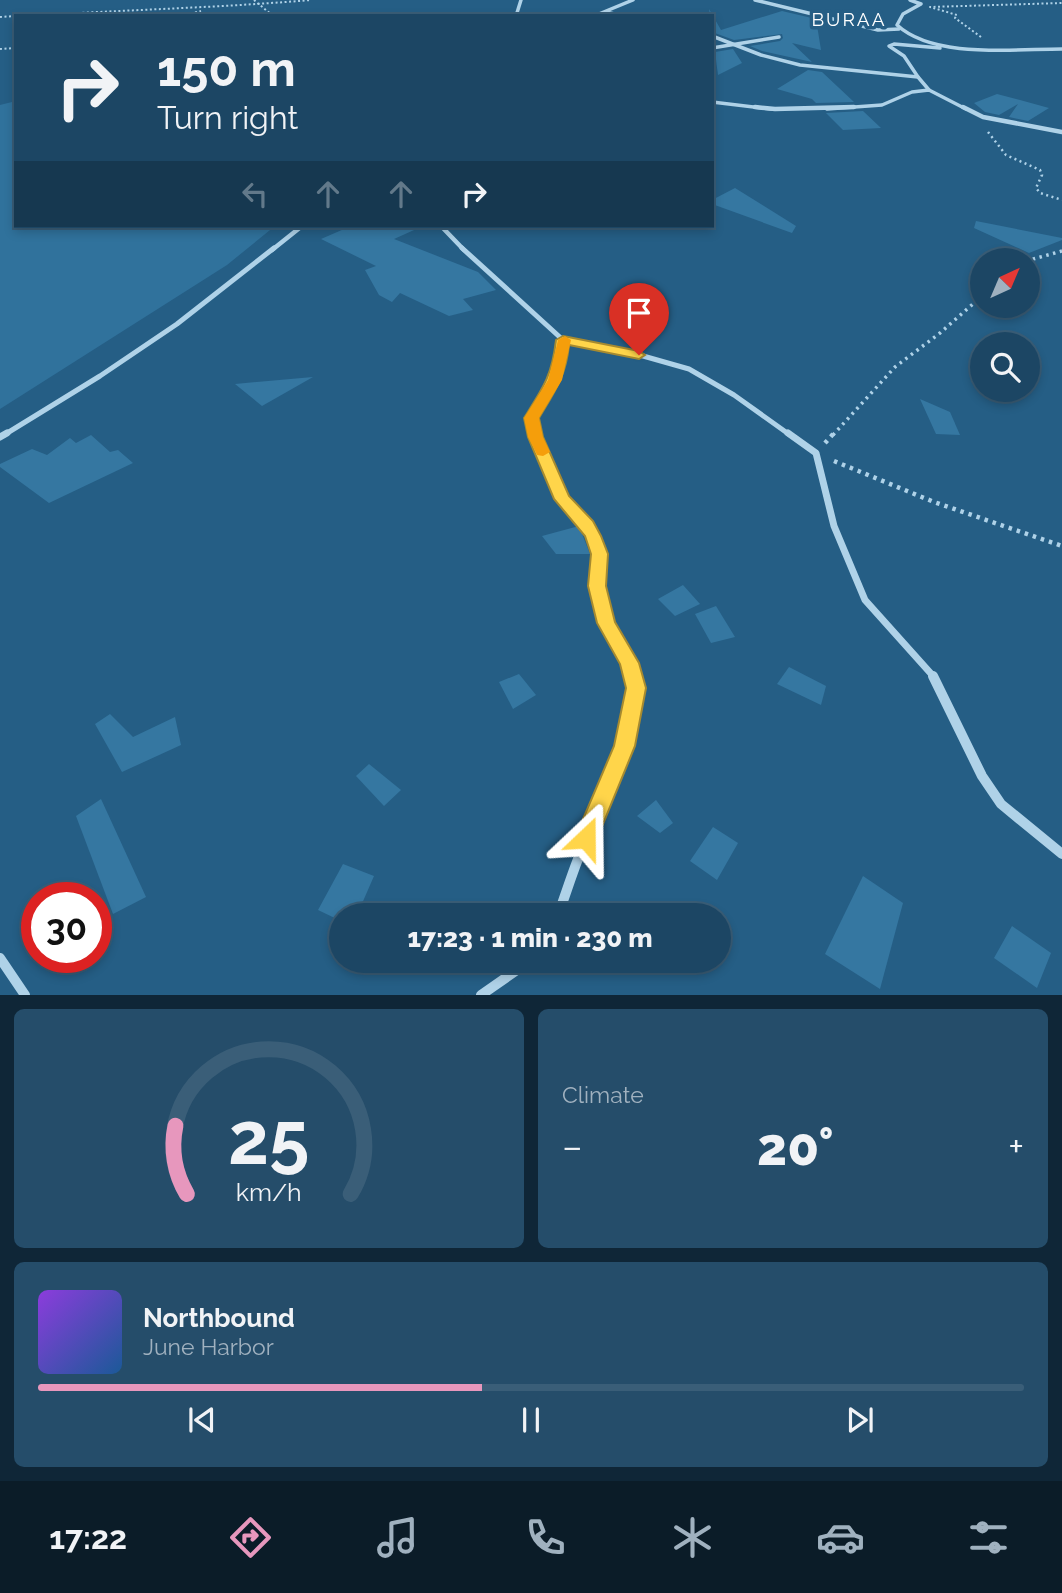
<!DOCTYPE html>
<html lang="en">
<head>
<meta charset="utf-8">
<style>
  body { margin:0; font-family:Raleway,sans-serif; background:#254d6a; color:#f1f3f6; height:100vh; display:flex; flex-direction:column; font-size:26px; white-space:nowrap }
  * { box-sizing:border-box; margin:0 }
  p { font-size:23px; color:#a0b1bf }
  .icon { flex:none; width:38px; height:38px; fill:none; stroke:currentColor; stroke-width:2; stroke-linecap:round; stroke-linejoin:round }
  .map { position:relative; height:995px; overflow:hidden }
  .side { display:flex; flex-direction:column; gap:14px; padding:14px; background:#0f2637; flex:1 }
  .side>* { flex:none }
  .banner { position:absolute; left:14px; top:14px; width:700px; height:214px; border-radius:0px; box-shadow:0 4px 10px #0003,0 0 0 2px #3a5e78; background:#1c4664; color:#f1f3f6; overflow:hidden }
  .needle { width:46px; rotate:44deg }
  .fabs { position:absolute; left:970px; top:248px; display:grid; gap:14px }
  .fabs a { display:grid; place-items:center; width:70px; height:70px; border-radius:50%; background:#1c4664; box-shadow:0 4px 10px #0003,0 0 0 2px #3a5e78; font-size:35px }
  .speed { position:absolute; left:21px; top:882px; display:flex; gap:14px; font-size:35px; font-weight:700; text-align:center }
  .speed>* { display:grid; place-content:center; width:91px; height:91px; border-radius:50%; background:#1c4664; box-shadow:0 4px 10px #0003,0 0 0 2px #3a5e78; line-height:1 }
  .speed .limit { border:10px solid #d22; background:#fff; color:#111 }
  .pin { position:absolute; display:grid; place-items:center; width:60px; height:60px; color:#fff; margin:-72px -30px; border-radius:50% 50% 50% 0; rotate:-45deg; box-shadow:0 0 7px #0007 }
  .pin .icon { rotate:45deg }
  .me { position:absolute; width:77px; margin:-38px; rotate:23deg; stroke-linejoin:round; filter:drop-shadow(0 0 5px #0008) }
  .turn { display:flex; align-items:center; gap:24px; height:147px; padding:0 28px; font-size:32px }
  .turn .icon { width:91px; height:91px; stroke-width:2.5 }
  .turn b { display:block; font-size:49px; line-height:60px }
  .lanes { display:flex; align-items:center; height:66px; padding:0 28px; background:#0003; justify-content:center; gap:35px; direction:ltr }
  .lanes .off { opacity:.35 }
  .big { font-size:52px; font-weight:800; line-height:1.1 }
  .side .tile { flex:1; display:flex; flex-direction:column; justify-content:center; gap:10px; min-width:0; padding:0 24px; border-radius:10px; background:#254d6a }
  .side .dial { align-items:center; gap:0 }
  .dial svg { height:182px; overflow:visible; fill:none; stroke:#3a5e78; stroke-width:7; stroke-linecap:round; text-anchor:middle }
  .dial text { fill:#f1f3f6; stroke:none }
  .song { display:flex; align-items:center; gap:21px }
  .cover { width:84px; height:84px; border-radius:10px; background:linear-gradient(135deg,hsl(270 70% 55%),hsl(210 70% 35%)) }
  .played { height:7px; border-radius:4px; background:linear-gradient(90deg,#e797bd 45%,#3a5e78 45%) }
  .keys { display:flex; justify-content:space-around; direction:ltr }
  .heat { display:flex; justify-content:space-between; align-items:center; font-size:38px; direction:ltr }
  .side .tiles { flex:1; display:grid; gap:14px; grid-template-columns:1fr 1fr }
  .tile:last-child { grid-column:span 2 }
  .trip { position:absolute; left:329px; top:903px; width:402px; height:70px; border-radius:35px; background:#1c4664; box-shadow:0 4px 10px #0003,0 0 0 2px #3a5e78; font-weight:800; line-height:70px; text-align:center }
  .dock { display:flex; height:112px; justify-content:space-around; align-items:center; background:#0b1c28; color:#a0b1bf }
  .dock .icon { width:49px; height:49px }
  .dock .active { color:#e797bd }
  .dock b { font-size:32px; color:#f1f3f6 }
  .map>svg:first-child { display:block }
  .green { fill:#30729c }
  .building { fill:#3577a1 }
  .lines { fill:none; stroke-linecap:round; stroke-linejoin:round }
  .path-far3 { stroke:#afd2e8; stroke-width:2; stroke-dasharray:2 2.5; stroke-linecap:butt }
  .path-far2 { stroke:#afd2e8; stroke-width:2.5; stroke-dasharray:2 3.5; stroke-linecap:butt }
  .path-far1 { stroke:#afd2e8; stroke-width:3.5; stroke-dasharray:2.5 4.5; stroke-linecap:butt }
  .path { stroke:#afd2e8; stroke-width:4.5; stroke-dasharray:3.5 5; stroke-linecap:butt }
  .street-far4 { stroke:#afd2e8; stroke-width:3.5 }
  .street-far3 { stroke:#afd2e8; stroke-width:4.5 }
  .street-far2 { stroke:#afd2e8; stroke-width:5 }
  .street-far1 { stroke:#afd2e8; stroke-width:7 }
  .street { stroke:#afd2e8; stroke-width:10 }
  .route { fill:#ffd54a; stroke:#a68a30; stroke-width:2 }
  .slow { fill:#f59e0b }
  .labels { text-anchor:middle; stroke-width:7; stroke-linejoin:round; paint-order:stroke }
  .far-quarter-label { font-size:19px; letter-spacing:2px; fill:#fff; stroke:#255e85 }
</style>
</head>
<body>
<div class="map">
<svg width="1062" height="995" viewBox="0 0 1062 995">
  <rect width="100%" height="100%" fill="#255e85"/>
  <path class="green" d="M16,101V226H275L227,265L0,409V105Z"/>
  <g class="building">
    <path d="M709,9L721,30L782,11L816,19L821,50L792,43L812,62L762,51L750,46L780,41L783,38L782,34L734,40L712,32V16H710Z"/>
    <path d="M733,49L742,63L718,75L715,52Z"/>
    <path d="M808,70L822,72L854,102L816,103L812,99L777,89Z"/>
    <path d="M997,94L1020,100L1049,108L1028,121L1009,117L1018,104L999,115L985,112L974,103Z"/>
    <path d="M863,111L881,128L843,130L826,113Z"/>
    <path d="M735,188L796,226L792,233L712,204V200Z"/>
    <path d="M976,221L1062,238V240L1029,253L974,228Z"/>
    <path d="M351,226H423L394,239L478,272L496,290L463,299L473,310L449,316L400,293L392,302L379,295L365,270L376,266L321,239Z"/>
    <path d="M313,377L262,406L235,384Z"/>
    <path d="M920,399L950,412L960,435L936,434Z"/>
    <path d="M91,435L110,452L118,450L133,463L49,503L0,467V464L32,449L47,455L70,438L76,443Z"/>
    <path d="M579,526L590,554H556L542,536Z"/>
    <path d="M683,585L700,604L675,616L658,599Z"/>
    <path d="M716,606L735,637L711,643L695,614Z"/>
    <path d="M789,667L826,686L821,705L777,684Z"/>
    <path d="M519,674L536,695L513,709L499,682Z"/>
    <path d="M110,714L133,737L175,717L181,745L122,772L95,724Z"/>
    <path d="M369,764L401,790L384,806L356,776Z"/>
    <path d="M101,799L146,897L113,914L76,816Z"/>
    <path d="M656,800L673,823L660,833L637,816Z"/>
    <path d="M713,827L738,843L717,880L690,861Z"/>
    <path d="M343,864L374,876L357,915H341V921L318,910Z"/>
    <path d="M863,876L903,903L880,989L825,954Z"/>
    <path d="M1012,926L1051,953L1037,988L994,958Z"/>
  </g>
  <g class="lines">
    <g class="path-far3">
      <path d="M254,0L273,16"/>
      <path d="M24,16C120,10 215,8 311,0"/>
      <path d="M182,16L201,11"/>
      <path d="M0,17L16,16"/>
      <path d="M981,37L955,18L957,15L930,7L1062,3"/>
      <path d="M0,49L16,48"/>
    </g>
    <path class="path-far2" d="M988,132L1006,155L1040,170L1042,175L1036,188L1040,193L1062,200"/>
    <g class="path-far1">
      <path d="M1026,261L1062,251"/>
      <path d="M833,435L895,367L940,333L982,296"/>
    </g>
    <g class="path">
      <path d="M825,443L834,433"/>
      <path d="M834,461L934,502L1062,546"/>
    </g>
    <g class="street-far4">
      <path d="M755,0L878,30L899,29"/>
      <path d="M910,0L921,4L903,14L897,25C934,59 1014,49 1062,49"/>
      <path d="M606,12L623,16"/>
      <path d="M516,16L521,0"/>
      <path d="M594,16L633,0"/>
      <path d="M712,36L761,55L800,65L918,77L929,90"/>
      <path d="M712,48L779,37"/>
      <path d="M918,77L904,56L889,46L894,44L940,48"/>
      <path d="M712,102L771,109"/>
      <path d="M827,109L882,105L912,92L929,90L966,109"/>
    </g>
    <g class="street-far3">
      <path d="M755,107L775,109L854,107"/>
      <path d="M963,107L983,117L1062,132"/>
      <path d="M441,226L464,250"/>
      <path d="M272,250L302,226"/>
    </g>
    <g class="street-far2">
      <path d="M462,248L563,340L622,350L689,369L734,395L790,435"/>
      <path d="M4,435L100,376L177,324L274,248"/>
      <path d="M535,435L532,418C550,388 559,376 563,340"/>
    </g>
    <g class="street-far1">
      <path d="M534,433L562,499L587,525L600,554L597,586L606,623L630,663L633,677"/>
      <path d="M788,433L816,453L834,526L865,600L934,677"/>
      <path d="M0,437L7,433"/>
    </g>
    <g class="street">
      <path d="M933,676L982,776L1001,804L1062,854"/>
      <path d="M558,915C565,896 571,877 578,859C596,812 645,724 633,676"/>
      <path d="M0,958L25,995"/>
      <path d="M481,995L517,970L525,961"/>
    </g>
  </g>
  <path class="route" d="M563,336L639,351L645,355L639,359L569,345C566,376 555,391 539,418L543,437L569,496L593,521L601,536L608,554L606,586L615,622L639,663L646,688L635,746L594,846L586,849L578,846L575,838L614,746L626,688L620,664L597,623L588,586L591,554L585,536L554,499L528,437L524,418C543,388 552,376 556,340Z"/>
  <path class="slow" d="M565,336L571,340L562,380L539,418L543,437L550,452L543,456L537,455L528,437L524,418L548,380L558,340Z"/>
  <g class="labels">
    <g class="far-quarter-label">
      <text x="849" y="26">BURAA</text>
    </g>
  </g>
</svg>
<div class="fabs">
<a><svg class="needle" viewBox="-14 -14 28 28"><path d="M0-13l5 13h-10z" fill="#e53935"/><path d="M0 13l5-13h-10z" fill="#a0b1bf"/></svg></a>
<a><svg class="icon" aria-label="search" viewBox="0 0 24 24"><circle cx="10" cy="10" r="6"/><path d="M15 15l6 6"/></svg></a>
</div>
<div class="speed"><div class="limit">30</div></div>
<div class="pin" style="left:639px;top:355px;background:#d93025"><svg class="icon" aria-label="arrive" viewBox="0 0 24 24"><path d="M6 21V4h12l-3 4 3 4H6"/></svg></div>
<svg class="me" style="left:586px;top:838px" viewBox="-20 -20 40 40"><path d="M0-17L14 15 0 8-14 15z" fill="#ffd54a" stroke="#fff" stroke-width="4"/></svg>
<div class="trip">17:23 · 1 min · 230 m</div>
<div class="banner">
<div class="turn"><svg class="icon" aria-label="right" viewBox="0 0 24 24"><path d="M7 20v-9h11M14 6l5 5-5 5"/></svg><div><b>150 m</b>Turn right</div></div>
<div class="lanes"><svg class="icon off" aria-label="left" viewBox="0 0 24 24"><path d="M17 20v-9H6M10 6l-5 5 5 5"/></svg><svg class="icon off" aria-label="ahead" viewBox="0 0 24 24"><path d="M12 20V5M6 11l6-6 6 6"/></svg><svg class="icon off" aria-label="ahead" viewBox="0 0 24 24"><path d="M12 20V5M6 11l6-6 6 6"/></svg><svg class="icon" aria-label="right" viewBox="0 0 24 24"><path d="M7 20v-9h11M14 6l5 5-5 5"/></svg></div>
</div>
</div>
<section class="side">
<div class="tiles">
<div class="tile dial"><svg viewBox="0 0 100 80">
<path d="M14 69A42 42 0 1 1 86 69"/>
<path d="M14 69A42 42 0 0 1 9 39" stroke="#e797bd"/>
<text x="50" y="56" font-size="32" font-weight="700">25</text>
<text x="50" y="72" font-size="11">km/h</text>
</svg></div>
<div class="tile"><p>Climate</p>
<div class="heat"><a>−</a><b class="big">20°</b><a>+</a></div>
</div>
<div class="tile">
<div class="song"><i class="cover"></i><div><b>Northbound</b><p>June Harbor</p></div></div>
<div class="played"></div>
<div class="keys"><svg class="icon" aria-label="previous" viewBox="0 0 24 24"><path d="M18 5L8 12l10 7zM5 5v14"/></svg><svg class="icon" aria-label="pause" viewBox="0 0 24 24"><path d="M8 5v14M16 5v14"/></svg><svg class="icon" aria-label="next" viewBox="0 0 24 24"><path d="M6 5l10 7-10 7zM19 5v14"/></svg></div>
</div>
</div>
</section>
<nav class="dock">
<b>17:22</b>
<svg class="icon active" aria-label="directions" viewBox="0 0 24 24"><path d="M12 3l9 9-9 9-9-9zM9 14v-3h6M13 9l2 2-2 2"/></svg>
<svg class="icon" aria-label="music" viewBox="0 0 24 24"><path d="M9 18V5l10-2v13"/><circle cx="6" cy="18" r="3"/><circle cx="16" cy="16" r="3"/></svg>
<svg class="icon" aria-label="phone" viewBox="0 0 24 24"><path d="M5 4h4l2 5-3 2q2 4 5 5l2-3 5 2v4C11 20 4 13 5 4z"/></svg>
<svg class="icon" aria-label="climate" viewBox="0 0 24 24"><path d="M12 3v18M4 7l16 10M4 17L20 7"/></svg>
<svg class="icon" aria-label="car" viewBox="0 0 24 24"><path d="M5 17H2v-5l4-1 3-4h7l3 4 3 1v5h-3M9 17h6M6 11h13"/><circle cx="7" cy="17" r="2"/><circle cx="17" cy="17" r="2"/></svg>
<svg class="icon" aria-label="filters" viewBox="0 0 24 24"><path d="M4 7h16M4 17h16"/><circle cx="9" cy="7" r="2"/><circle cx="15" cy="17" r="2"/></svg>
</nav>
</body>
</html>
